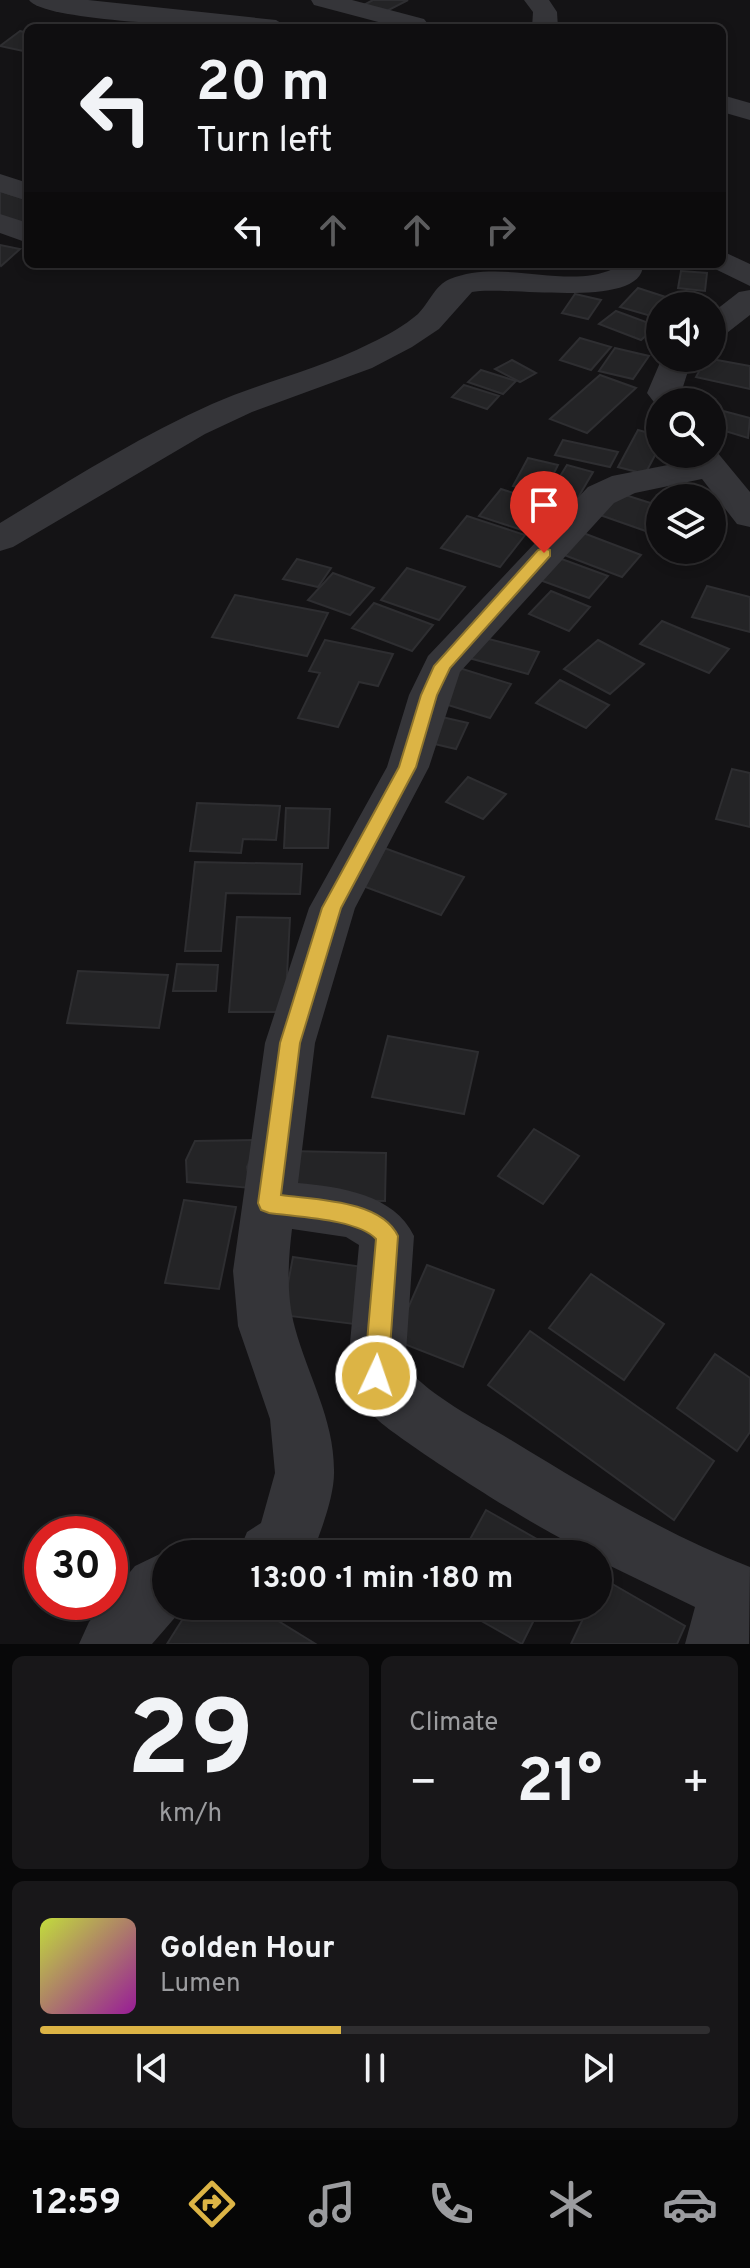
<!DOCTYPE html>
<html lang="en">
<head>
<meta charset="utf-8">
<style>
  body { margin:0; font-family:Overpass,sans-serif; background:#181719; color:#f1f3f6; height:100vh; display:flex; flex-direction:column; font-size:30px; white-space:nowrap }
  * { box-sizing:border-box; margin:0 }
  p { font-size:26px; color:#9b9c9f }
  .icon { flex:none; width:44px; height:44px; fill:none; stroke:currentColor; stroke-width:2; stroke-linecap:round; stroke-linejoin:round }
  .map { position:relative; height:1644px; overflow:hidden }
  .side { display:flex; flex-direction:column; gap:12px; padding:12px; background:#080809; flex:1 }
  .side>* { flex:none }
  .top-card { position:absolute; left:24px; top:24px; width:702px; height:244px; border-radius:12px; box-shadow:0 4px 12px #0003,0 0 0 2px #2f2e30; background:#0f0e10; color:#f1f3f6; overflow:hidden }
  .tools { position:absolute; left:646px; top:292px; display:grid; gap:16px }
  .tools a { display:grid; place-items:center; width:80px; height:80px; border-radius:50%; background:#0f0e10; box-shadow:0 4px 12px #0003,0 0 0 2px #2f2e30; font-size:40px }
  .speed { position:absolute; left:24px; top:1516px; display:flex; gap:16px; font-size:40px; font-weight:700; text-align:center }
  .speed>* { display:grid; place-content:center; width:104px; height:104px; border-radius:50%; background:#0f0e10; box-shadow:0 4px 12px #0003,0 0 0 2px #2f2e30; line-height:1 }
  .speed .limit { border:12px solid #d22; background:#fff; color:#111 }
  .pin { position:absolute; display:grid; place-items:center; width:68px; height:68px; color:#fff; margin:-82px -34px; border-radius:50% 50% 50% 0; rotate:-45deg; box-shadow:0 0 8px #0007 }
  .pin .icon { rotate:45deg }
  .me { position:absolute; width:88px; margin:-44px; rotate:3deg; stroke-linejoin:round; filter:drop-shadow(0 0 6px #0008) }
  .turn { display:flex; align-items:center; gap:28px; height:168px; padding:0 40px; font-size:36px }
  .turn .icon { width:104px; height:104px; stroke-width:2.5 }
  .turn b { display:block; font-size:56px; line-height:68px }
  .lanes { display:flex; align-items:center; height:76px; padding:0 40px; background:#0003; justify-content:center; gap:40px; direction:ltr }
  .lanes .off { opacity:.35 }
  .big { font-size:60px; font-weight:700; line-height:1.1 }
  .side .widget { flex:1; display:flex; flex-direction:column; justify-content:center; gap:12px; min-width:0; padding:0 28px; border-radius:12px; background:#181719 }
  .side .dial { align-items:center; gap:0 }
  .dial b { font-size:104px; line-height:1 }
  .song { display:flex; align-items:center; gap:24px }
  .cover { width:96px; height:96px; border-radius:12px; background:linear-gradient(135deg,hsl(70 70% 55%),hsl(300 70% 35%)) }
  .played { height:8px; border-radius:4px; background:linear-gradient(90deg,#dcb445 45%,#2f2e30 45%) }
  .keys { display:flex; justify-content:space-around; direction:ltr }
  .heat { display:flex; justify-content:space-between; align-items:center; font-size:44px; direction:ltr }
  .side .tiles { flex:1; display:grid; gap:12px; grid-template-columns:1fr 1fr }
  .widget:last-child { grid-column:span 2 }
  .trip { position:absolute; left:152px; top:1540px; width:460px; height:80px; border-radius:40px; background:#0f0e10; box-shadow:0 4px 12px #0003,0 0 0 2px #2f2e30; font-weight:700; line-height:80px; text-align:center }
  .tabs { display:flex; height:128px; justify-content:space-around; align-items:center; background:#060606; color:#9b9c9f }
  .tabs .icon { width:56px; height:56px }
  .tabs .active { color:#dcb445 }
  .tabs b { font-size:36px; color:#f1f3f6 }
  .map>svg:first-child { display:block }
  .building { fill:#242426; stroke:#2e2e31; stroke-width:2 }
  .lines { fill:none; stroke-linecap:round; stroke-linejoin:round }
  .street { fill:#353539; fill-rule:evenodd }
  .route { fill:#dcb445; stroke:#8f752d; stroke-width:2 }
</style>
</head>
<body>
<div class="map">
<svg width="750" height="1644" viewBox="0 0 750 1644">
  <rect width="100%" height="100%" fill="#141315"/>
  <g class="building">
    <path d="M373,0H408L379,15L358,8Z"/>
    <path d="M20,31L28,33V52L0,46Z"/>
    <path d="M0,191L28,200V226L0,217Z"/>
    <path d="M0,245L20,249L1,266L0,265Z"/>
    <path d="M681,271L707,273L705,291L678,288Z"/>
    <path d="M638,288L675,300L669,306H660L658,318L620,307Z"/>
    <path d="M575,294L601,300L588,319L562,313Z"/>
    <path d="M616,311L657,326L641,340L599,324Z"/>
    <path d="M580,338L611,347L591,370L560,360Z"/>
    <path d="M615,348L649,356L633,379L599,371Z"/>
    <path d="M706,358L750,366V389L696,377Z"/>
    <path d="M512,360L536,373L520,382L495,369Z"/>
    <path d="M481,370L516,381L503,394L468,382Z"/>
    <path d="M600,375L636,388L587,433L550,419Z"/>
    <path d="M464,385L499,396L487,409L452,397Z"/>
    <path d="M712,408L750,418L748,438L712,427Z"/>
    <path d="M638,430L660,436V446L645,474L618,467Z"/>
    <path d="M563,440L618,452L610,467L555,455Z"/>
    <path d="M528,458L558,465L544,493L513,486Z"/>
    <path d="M567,465L593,472L576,501L549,494Z"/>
    <path d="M501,489L542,502L522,530L479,516Z"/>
    <path d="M619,493L660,506V536L600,515Z"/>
    <path d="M467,516L525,535L500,567L441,548Z"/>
    <path d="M578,531L641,555L622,577L559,553Z"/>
    <path d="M548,554L608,576L589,598L529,576Z"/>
    <path d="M297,559L331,568L318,587L283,579Z"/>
    <path d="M407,568L465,587L439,620L381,600Z"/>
    <path d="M333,573L374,588L350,615L308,600Z"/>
    <path d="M707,586L750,597V632L692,617Z"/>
    <path d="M551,591L590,607L569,631L529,614Z"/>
    <path d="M235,595L328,613L307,656L212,637Z"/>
    <path d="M374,603L433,625L412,651L352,628Z"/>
    <path d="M662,621L729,649L709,673L640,644Z"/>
    <path d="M481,637L539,652L528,674L469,658Z"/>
    <path d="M325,640L393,654L378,686L359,682L338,727L298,718L320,673L309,671Z"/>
    <path d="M598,640L644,664L610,694L564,669Z"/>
    <path d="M456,667L511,684L490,718L435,701Z"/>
    <path d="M560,680L609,705L586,728L536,703Z"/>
    <path d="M433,715L468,723L456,749L422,741Z"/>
    <path d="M732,769L750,773V827L716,819Z"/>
    <path d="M468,777L506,794L483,819L446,802Z"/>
    <path d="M197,803L280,806L276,840L243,839L241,853L190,851Z"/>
    <path d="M286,808L330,809L328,848H284Z"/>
    <path d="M376,845L464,877L441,915L352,882Z"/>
    <path d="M195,862L302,864L300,894L226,893L221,951H185Z"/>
    <path d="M237,917L290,918L285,1012H229Z"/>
    <path d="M177,964L218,965L216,991H173Z"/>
    <path d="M78,971L168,975L159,1028L67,1023Z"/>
    <path d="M388,1036L478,1052L464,1114L372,1097Z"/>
    <path d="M534,1129L579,1156L543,1204L498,1176Z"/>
    <path d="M259,1140L247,1167L250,1188L187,1182L186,1160L195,1141Z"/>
    <path d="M288,1151L386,1153L385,1201L285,1199Z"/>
    <path d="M184,1200L236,1207L219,1289L165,1283Z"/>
    <path d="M293,1257L363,1267L354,1324L282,1315Z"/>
    <path d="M427,1265L494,1290L463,1367L394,1340Z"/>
    <path d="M591,1274L664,1324L624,1380L549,1328Z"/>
    <path d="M530,1331L714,1461L674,1520L488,1385Z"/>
    <path d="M715,1354L750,1378V1432L737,1451L677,1408Z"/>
    <path d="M486,1510L563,1554H462Z"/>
    <path d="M602,1578L685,1626L677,1644H571L589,1606H598Z"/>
    <path d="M191,1606H254L314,1643L167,1644Z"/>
    <path d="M455,1606H541L522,1644Z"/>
  </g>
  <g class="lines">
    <g class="street">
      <path d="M29,0H88L276,20L289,28C251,28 45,24 29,0Z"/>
      <path d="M311,0H352L424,19L428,24L425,28H401L314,5Z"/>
      <path d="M524,0H549L557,12L558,28H532L533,12Z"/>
      <path d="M722,95L750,103V120L722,112Z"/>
      <path d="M0,174L28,183V201L0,192Z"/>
      <path d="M0,214L28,223V243L0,233Z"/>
      <path d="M722,251L750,264V286L711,267L709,264H722Z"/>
      <path d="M613,264H643C644,311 504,285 472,292L439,329L412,347L372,368L252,412L205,434L13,547L0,551V523C69,481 138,437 212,404C264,381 321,369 371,343C388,335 404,326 418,314C429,303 435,285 450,279C502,258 566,290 613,269Z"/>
      <path d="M750,290V315L723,336L712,339V313L739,292Z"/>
      <path d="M662,358H698L689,368L681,393L685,402H660V410L647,393Z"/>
      <path d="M712,446L750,492V527L737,524L702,479L635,493L614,503L460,672L429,767L355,908L315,1043L298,1183C340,1187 394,1194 414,1236L405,1367C435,1399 474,1418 511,1440C588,1487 665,1534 750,1567L749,1644H685L695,1607L598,1560V1554C574,1554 403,1443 379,1421C364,1407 355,1394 347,1376L359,1245L346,1237L292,1229C288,1262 286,1295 295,1328C308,1376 334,1419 334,1470C335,1495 321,1531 312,1554H238L247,1532L261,1523L275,1473L270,1419L238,1326L233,1271L265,1043L309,908L387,767L409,695L428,656L588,487L612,476L688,461L683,454H712Z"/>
      <path d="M166,1551L173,1554H166V1606H185L152,1644H79L89,1622L105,1602H110V1596L135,1566Z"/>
    </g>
  </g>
  <path class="route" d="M544,548L550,550V556L450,668L437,695L416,767L341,908L300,1043L281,1195C316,1200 381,1200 398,1236L388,1376L384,1384L376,1387L367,1384L364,1376L376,1239C358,1219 296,1217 269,1213L261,1210L258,1203L280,1043L322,908L399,767L421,695L434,666L538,550Z"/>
</svg>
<div class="tools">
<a><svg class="icon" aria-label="sound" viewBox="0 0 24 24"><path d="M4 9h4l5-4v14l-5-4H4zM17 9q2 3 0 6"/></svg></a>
<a><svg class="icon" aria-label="search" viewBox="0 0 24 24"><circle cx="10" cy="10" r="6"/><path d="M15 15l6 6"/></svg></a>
<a><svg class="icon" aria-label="layers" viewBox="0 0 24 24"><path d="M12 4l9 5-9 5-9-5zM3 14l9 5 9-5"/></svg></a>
</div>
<div class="speed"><div class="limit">30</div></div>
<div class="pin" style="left:544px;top:553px;background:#d93025"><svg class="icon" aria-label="arrive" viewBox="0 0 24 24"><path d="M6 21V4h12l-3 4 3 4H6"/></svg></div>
<svg class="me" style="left:376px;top:1376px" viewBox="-20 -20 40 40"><circle r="17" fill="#dcb445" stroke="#fff" stroke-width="3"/><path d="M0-11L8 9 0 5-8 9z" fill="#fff"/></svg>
<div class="trip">13:00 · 1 min · 180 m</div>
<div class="top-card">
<div class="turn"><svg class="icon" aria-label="left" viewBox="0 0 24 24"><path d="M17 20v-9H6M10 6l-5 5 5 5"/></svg><div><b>20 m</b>Turn left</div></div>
<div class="lanes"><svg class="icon" aria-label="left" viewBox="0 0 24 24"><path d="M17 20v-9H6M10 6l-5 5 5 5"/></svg><svg class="icon off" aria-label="ahead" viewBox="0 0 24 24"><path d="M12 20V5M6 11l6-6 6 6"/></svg><svg class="icon off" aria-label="ahead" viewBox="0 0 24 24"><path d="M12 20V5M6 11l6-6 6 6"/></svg><svg class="icon off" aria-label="right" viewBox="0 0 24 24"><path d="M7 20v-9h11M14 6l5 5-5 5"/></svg></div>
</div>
</div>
<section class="side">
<div class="tiles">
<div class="widget dial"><b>29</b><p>km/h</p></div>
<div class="widget"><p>Climate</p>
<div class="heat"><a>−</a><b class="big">21°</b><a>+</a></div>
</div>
<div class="widget">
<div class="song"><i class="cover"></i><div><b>Golden Hour</b><p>Lumen</p></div></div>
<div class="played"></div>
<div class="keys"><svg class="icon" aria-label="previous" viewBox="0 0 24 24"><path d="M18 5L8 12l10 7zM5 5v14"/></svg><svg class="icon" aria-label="pause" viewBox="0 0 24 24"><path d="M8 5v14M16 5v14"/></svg><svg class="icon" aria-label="next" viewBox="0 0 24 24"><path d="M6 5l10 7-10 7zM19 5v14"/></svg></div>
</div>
</div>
</section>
<nav class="tabs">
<b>12:59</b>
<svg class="icon active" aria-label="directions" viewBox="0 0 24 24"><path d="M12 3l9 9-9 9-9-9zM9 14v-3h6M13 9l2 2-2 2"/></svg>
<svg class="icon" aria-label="music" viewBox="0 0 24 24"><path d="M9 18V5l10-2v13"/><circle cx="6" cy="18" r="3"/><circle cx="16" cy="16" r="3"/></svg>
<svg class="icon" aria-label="phone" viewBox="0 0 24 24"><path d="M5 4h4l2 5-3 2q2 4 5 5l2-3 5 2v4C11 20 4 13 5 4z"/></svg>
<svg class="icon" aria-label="climate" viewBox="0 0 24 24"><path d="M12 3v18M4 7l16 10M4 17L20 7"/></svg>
<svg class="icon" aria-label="car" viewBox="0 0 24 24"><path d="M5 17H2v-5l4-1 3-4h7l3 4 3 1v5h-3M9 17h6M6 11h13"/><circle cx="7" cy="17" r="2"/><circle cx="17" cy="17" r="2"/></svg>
</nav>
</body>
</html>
